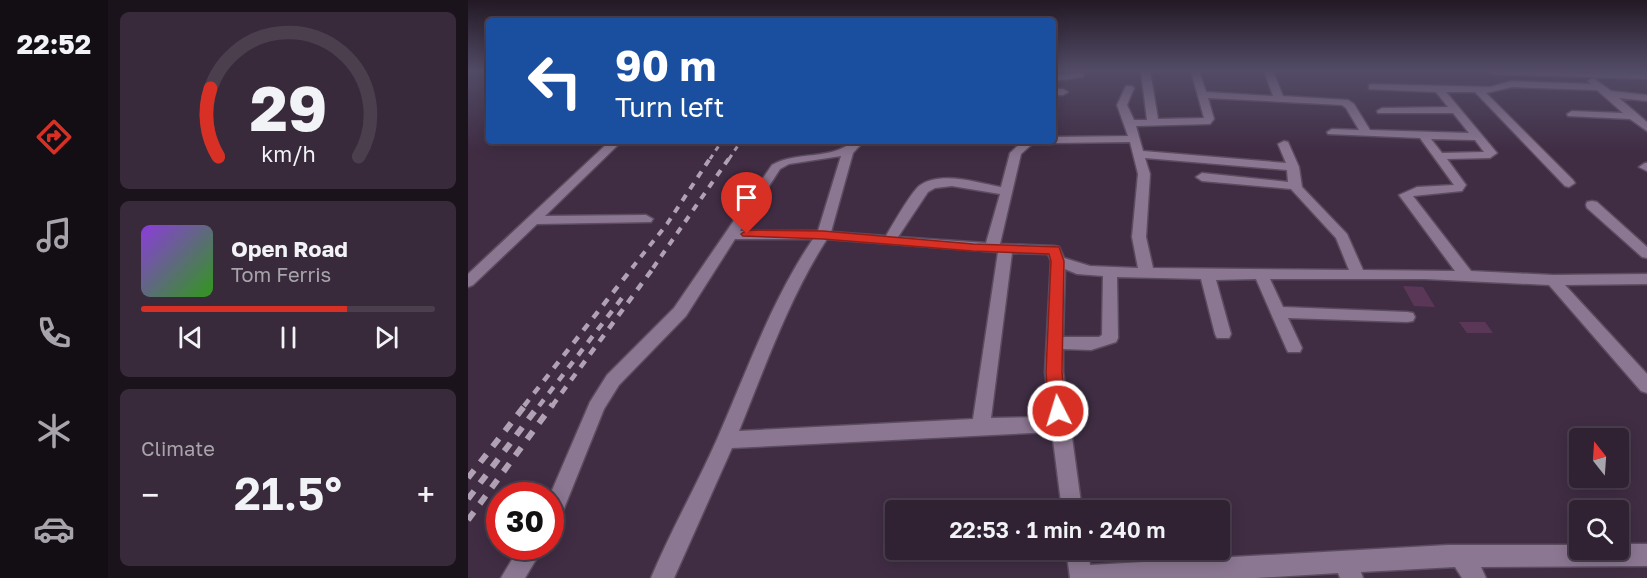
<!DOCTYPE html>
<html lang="en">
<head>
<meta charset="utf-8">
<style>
  body { margin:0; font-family:"Golos Text",sans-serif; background:#382a3b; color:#f1f3f6; height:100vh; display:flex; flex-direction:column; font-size:22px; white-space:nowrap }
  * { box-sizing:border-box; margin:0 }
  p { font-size:20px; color:#a8a4ac }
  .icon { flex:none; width:33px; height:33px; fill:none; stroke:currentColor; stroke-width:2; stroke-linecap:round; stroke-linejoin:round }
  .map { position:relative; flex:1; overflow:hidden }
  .panel { display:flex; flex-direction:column; gap:12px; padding:12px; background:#1a131c; width:360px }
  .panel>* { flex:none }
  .banner { position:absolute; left:18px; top:18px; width:570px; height:126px; border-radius:6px; box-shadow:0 3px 15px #0003,0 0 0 2px #4b3f4e; background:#1a4fa0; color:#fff; overflow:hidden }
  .needle { width:39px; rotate:343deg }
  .tools { position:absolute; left:1101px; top:428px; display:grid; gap:12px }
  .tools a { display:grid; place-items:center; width:60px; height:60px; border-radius:6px; background:#302233; box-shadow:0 3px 15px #0003,0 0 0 2px #4b3f4e; font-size:30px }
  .speed { position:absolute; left:18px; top:482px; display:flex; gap:12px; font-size:30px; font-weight:700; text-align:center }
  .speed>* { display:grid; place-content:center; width:78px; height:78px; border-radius:50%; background:#302233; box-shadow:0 3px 15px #0003,0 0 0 2px #4b3f4e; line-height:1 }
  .speed .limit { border:9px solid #d22; background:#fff; color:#111 }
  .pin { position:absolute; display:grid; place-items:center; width:51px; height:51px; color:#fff; margin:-62px -26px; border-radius:50% 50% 50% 0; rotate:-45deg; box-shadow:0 0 6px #0007 }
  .pin .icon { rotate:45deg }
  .me { position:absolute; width:66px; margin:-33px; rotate:355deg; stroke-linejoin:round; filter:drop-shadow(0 0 4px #0008) }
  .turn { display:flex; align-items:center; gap:21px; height:126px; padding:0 30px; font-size:27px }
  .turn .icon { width:78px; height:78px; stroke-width:2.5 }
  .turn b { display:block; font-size:42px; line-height:51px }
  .big { font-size:45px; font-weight:600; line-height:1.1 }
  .panel .widget { flex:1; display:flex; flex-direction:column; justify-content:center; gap:9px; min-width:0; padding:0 21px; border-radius:9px; background:#382a3b }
  .panel .dial { align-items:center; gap:0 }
  .dial svg { height:156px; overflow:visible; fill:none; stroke:#4b3f4e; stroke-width:7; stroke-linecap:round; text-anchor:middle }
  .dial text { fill:#f1f3f6; stroke:none }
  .song { display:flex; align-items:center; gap:18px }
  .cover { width:72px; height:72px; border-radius:9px; background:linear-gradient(135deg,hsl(270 70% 55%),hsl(110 70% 35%)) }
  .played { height:6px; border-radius:3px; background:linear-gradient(90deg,#d93025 70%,#4b3f4e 70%) }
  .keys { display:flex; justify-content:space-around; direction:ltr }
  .heat { display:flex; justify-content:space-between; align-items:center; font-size:33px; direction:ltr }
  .trip { position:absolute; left:417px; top:500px; width:345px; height:60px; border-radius:6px; background:#302233; box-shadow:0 3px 15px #0003,0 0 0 2px #4b3f4e; font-weight:600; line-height:60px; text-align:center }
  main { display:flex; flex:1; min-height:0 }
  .dock { display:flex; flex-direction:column; width:108px; justify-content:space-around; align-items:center; background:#130e14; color:#a8a4ac }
  .dock .icon { width:42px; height:42px }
  .dock .selected { color:#d93025 }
  .dock b { font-size:27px; color:#f1f3f6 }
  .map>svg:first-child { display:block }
  .building { fill:#5b3757 }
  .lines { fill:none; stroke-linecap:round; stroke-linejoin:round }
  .street-casing { stroke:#5c4c5f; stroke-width:3 }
  .street { fill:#8c7792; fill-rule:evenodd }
  .rail-far3 { stroke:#b0a2b4; stroke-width:3; stroke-dasharray:5 5; stroke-linecap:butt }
  .rail-far2 { stroke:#b0a2b4; stroke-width:4; stroke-dasharray:7 7; stroke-linecap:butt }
  .rail-far1 { stroke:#b0a2b4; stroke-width:4.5; stroke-dasharray:8 8; stroke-linecap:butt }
  .rail { stroke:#b0a2b4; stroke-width:6; stroke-dasharray:10 10; stroke-linecap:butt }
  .route { fill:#d93025; stroke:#8d1f18; stroke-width:1.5 }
</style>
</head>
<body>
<main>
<nav class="dock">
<b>22:52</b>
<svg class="icon selected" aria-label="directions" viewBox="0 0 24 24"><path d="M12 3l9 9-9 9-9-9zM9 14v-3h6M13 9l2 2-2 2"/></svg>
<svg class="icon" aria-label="music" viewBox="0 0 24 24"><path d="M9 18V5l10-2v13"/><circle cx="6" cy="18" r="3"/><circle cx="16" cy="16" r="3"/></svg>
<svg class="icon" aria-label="phone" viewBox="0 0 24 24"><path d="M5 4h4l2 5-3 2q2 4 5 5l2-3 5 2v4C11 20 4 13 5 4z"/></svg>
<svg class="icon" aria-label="climate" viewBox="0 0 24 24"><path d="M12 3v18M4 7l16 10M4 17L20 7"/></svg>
<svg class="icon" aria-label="car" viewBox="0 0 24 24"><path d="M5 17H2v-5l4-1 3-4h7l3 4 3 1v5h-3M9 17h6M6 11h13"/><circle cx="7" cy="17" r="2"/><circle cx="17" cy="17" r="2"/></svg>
</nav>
<section class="panel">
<div class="widget dial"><svg viewBox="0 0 100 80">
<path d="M14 69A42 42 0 1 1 86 69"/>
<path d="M14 69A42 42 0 0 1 10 34" stroke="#d93025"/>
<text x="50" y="56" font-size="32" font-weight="700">29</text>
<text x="50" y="72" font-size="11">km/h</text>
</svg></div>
<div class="widget">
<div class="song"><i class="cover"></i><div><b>Open Road</b><p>Tom Ferris</p></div></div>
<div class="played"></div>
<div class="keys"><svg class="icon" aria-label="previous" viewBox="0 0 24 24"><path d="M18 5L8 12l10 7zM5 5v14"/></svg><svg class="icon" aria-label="pause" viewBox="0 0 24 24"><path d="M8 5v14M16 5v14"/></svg><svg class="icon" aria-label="next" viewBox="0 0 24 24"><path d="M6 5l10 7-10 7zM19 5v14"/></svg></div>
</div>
<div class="widget"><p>Climate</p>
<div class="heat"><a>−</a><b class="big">21.5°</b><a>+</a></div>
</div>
</section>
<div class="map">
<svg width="1179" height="578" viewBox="0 0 1179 578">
  <rect width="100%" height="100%" fill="#402d44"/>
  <g class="building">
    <path d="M935,286L955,287L967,307L946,306Z"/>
    <path d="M991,322H1017L1025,333H999Z"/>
  </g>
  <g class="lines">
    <defs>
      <g id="street">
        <path d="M609,71H617L615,77L585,81V75L608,73Z"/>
        <path d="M673,71H682L690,119L736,118L723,71H731L738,92L805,96L796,71H805L815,96L880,100L886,104L902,130L1001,133L985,113H910L909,111L914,108L980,107L968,92L901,89V85L904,84L1022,87L1043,81L1123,84L1120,81L1125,78L1143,91L1179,95V101L1151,98L1179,122V131L1162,119L1100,116L1099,114L1104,111L1155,113L1129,90L1044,87L1018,93L1105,180L1107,183L1101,187L1097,186L1007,92H978L1029,153L1022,158L979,159L998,185L994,191L945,196L1003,271L1085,275L1179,274V284L1097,285L1179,374V393L1173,391L1081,285L957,279H802L815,307L939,312L945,313L947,317L945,321L939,322L820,318L834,348L832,352H820L818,348L788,279L748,280L763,334L761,338H749L747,334L733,279L649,277L650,338L648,342L623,350L595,349V372L614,510H594L584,432L264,448L206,578H183C203,530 229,485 250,437C279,371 304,299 345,239H267L218,316L151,385L136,409L89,526L82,529V495L122,402L139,375L206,308L304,165C327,151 367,160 384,141H396L385,153L363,232L418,236C425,224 442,194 451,186C472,170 510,183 533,187L542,153L555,141H574L563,145L553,154L532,244L586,246L591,247L596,258L622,266L670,268L664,237L670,174L662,142L585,143L580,141H585V137L660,136L649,105L658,86H664L666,88L659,105L666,120H679ZM740,98L874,105L878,108L891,130L864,129L859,132L860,134L952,138L986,185L949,187L931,195L987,271L895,270L879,234L834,187L831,167L820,142L816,141L810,144L818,163L675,151L668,126L742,124L746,119ZM963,139L1007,140L1016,152L974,153ZM373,156L350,231H272L312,169L321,164ZM677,158L819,170L820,182L734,173L728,177L734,181L823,189L868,238L881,270L685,268L678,237L682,174ZM484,186L532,194L518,243L430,237L460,192L467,188ZM359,239L530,252L505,419L271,431C297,367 321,298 359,239ZM544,253L580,254L583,261L577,372L583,417L523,418ZM597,269L609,274L635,276L634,335L631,337H595Z"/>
        <path d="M1020,71L1179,73V79L1025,74Z"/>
        <path d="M585,89H595L600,92L595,95H585Z"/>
        <path d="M142,141H154L77,216L178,215L185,219L183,222L69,224L5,285L0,287V274Z"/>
        <path d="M1177,163H1179V171L1171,167Z"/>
        <path d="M1124,201L1129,202L1179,247V258L1174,257L1119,208L1118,205L1119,202Z"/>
        <path d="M1150,544H1179V566L1013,567L1018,578H994L987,567L893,572L895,578H872L870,573L788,578H602L598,549H620L622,565L980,545H1112V549H1150Z"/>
        <path d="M52,546H76L57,578H33Z"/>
      </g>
    </defs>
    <use href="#street" class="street-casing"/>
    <use href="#street" class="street"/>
    <g class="rail-far3">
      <path d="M242,159L254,141"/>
      <path d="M261,159L273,141"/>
    </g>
    <g class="rail-far2">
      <path d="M164,268L199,224L243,157"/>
      <path d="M185,268L262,157"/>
    </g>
    <g class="rail-far1">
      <path d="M56,406L165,267"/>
      <path d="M71,406L154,298"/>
      <path d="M84,406L186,267"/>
    </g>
    <g class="rail">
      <path d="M0,478L58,404"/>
      <path d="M0,499L72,404"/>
      <path d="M0,520L85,404"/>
    </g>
  </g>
  <linearGradient id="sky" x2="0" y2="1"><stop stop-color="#231925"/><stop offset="0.47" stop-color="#534c67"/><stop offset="1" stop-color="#534c67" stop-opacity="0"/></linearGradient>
  <rect width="1179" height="151" fill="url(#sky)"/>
  <path class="route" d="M279,230L355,231L505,244L591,247L596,261L594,372L598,411L595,416L590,418L584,416L581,411L578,372L583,261L581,254L505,251L355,239L275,236L273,234Z"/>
</svg>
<div class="tools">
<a><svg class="needle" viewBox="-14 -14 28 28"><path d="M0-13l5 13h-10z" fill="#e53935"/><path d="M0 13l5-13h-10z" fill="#a8a4ac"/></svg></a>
<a><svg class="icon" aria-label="search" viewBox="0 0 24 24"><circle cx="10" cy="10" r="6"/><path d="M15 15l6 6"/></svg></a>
</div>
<div class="speed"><div class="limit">30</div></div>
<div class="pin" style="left:279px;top:234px;background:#d93025"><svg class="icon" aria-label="arrive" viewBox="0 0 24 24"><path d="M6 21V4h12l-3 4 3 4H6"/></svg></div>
<svg class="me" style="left:590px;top:411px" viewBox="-20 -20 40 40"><circle r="17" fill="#d93025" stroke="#fff" stroke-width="3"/><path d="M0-11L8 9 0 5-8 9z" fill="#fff"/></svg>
<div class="trip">22:53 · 1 min · 240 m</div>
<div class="banner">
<div class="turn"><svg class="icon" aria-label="left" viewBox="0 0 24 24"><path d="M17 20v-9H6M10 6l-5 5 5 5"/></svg><div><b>90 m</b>Turn left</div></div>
</div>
</div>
</main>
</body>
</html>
